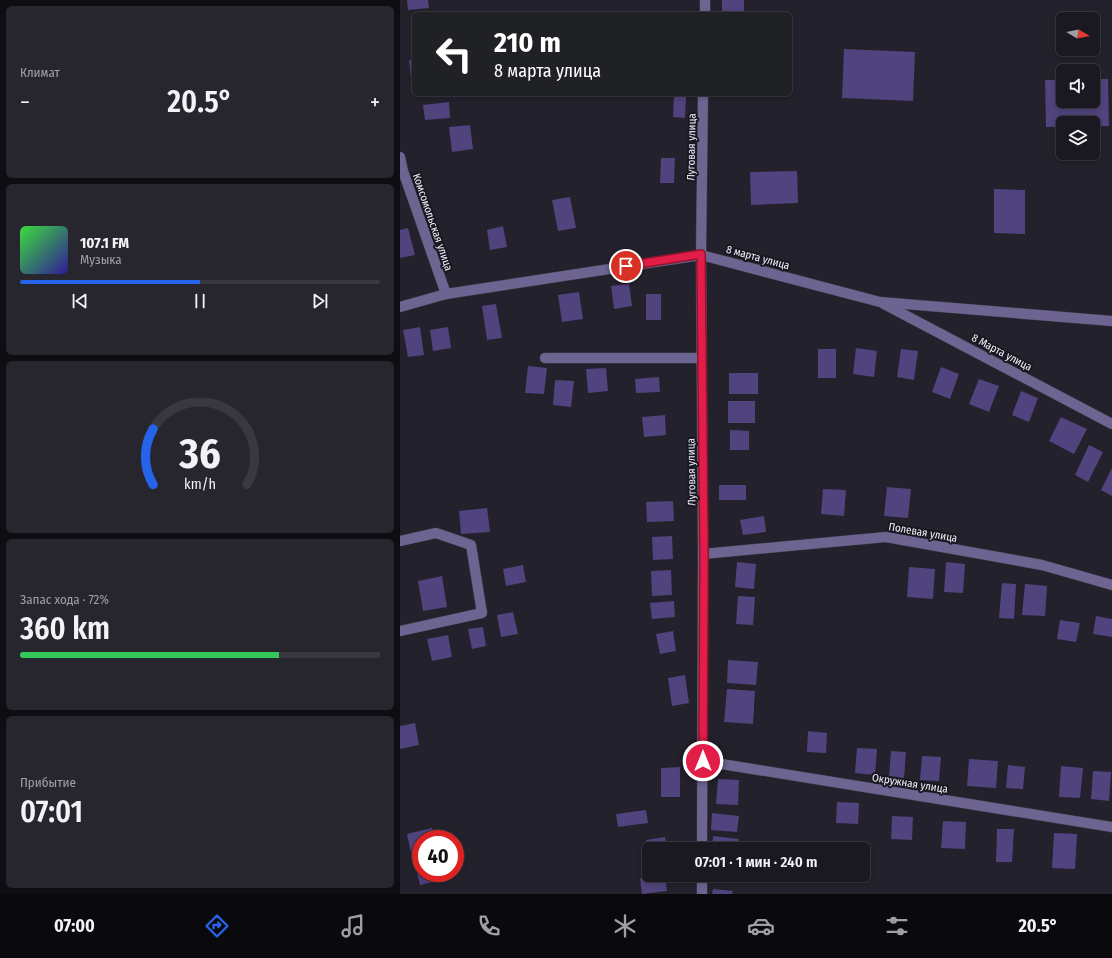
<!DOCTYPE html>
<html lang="ru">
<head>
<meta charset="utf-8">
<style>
  body { margin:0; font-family:"Fira Sans Condensed",sans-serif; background:#27262e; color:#f1f3f6; height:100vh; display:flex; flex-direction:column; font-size:15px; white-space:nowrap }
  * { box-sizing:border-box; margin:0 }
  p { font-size:13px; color:#9fa0a5 }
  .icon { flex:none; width:22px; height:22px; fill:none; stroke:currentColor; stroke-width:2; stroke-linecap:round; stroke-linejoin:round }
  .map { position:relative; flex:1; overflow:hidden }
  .side { display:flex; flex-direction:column; gap:6px; padding:6px; background:#0e0e12; width:400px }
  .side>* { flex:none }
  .guide { position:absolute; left:12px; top:12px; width:380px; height:84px; border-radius:6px; box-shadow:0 2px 6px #0003,0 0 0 1px #38383f; background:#202124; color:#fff; overflow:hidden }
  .needle { width:26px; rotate:100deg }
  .tools { position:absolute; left:656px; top:12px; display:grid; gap:8px }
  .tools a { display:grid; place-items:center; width:44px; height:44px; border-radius:6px; background:#1a1921; box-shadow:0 2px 6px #0003,0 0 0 1px #38383f; font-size:20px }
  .speed { position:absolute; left:12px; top:830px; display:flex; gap:8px; font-size:20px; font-weight:700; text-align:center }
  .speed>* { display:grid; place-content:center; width:52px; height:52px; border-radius:50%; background:#1a1921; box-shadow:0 2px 6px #0003,0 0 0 1px #38383f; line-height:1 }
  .speed .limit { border:6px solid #d22; background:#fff; color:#111 }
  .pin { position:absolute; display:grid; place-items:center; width:34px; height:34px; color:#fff; margin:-17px; border:2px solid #fff; border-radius:50%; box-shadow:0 1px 4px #0007 }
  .me { position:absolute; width:44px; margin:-22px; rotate:0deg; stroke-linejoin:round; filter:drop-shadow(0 0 3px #0008) }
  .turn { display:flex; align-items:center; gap:14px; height:84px; padding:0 16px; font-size:18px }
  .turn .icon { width:52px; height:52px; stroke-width:2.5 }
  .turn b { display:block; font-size:28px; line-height:34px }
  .big { font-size:30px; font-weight:600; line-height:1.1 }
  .side .card { flex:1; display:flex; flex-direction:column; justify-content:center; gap:6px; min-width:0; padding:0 14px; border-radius:6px; background:#27262e }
  .side .dial { align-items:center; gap:0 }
  .dial svg { height:104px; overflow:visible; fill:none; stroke:#38383f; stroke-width:7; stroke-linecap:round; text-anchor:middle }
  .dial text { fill:#f1f3f6; stroke:none }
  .song { display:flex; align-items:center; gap:12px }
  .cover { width:48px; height:48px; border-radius:6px; background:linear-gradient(135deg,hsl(120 70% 55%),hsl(250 70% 35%)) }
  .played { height:4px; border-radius:2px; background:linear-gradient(90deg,#2563eb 50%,#38383f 50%) }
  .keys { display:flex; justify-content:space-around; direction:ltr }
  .heat { display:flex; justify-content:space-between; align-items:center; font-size:22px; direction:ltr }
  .charge { height:6px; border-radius:3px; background:linear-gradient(90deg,#34c759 72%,#38383f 0) }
  .trip { position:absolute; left:242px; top:842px; width:228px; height:40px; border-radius:6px; background:#1a1921; box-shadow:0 2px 6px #0003,0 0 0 1px #38383f; font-weight:600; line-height:40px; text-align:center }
  .menu { display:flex; height:64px; justify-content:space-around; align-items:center; background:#0a0a0d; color:#9fa0a5 }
  .menu .icon { width:28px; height:28px }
  .menu .current { color:#2563eb }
  .menu b { font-size:18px; color:#f1f3f6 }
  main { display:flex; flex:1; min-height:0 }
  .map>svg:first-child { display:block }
  .building { fill:#51437d }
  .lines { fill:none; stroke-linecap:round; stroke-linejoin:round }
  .minor-casing { stroke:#403e49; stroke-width:11 }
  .minor { stroke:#6d6491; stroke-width:10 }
  .route-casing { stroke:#92132f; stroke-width:10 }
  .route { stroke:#e11d48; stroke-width:7 }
  .labels { text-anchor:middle; stroke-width:4; stroke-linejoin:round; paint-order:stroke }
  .street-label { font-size:11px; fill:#f1f0f8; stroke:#191722 }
</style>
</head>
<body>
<main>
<section class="side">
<div class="card"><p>Климат</p>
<div class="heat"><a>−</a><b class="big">20.5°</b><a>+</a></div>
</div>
<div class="card">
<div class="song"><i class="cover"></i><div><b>107.1 FM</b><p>Музыка</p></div></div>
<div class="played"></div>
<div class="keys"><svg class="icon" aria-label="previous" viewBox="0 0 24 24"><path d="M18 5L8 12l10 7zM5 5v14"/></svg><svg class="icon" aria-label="pause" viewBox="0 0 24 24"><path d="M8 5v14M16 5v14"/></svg><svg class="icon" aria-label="next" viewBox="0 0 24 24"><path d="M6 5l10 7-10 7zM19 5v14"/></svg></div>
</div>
<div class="card dial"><svg viewBox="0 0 100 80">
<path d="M14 69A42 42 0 1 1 86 69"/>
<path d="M14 69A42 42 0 0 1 14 26" stroke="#2563eb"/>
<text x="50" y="56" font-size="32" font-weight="700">36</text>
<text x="50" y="72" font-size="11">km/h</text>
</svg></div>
<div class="card"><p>Запас хода · 72%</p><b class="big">360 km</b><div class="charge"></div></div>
<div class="card"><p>Прибытие</p><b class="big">07:01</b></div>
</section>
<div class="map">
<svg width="712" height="894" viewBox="0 0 712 894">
  <rect width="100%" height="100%" fill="#23212c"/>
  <g class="building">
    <path d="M7,0H28L29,8L8,10Z"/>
    <rect x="322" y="0" width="22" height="14"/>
    <path d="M444,49L515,52L513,101L442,98Z"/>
    <path d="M9,60H14V88H12Z"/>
    <path d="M693,79H708L709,126H693V123H663V127H646L645,80H663V101H693Z"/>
    <path d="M274,96L286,97L285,118L273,117Z"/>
    <path d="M49,102L50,118L25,120L23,105Z"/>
    <path d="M70,125L73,149L52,152L49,127Z"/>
    <path d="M261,158H275L274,183H260Z"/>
    <path d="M397,171L398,203L351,205L350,172Z"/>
    <path d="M594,189L625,190V234L594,233Z"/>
    <path d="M170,197L176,228L158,231L152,200Z"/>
    <path d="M103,226L107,247L90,250L87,230Z"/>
    <path d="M8,228L15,255L0,258V230Z"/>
    <path d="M229,284L232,306L214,309L211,286Z"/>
    <path d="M179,292L183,319L162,322L158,295Z"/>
    <rect x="246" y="294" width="15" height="26"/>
    <path d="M96,304L102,338L87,340L82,306Z"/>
    <path d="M20,327L24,355L8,357L3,330Z"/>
    <path d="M48,327L51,348L33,351L30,330Z"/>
    <path d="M456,348L477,351L474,377L453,374Z"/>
    <rect x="418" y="349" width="18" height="29"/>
    <path d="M501,349L518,351L514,380L497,377Z"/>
    <path d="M128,366L147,368L144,394L125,393Z"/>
    <path d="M541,367L559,374L550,399L532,392Z"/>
    <path d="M206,368L208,391L188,393L186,369Z"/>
    <rect x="329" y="373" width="29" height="21"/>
    <path d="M259,377L260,392L236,393L235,379Z"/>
    <path d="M579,379L599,386L589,412L569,404Z"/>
    <path d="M155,380L174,381L171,407L153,405Z"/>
    <path d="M621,391L638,398L629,422L612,415Z"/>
    <rect x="328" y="401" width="27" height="22"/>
    <path d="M265,415L266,435L244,437L242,417Z"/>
    <path d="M661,417L687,429L674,454L649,441Z"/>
    <path d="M330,430L349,431V450H330Z"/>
    <path d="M689,445L703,452L688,482L675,475Z"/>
    <path d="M712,468V496L701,490Z"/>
    <rect x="319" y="485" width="27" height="15"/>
    <path d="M487,487L511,489L508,518L484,516Z"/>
    <path d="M423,489L446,490L444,516L421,514Z"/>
    <path d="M273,501L274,521L247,522L246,502Z"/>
    <path d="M87,508L90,532L61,534L59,511Z"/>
    <path d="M364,516L366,532L343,535L340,520Z"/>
    <path d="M272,536L273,559L253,560L252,537Z"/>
    <path d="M337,562L356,564L354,589L335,587Z"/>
    <path d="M546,562L565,564L563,593L544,592Z"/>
    <path d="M123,565L126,582L106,586L103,569Z"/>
    <path d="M509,567L535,569L533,599L507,597Z"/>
    <path d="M271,570L272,595L252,596L251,571Z"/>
    <path d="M42,576L47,607L23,611L18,581Z"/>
    <path d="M602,583L616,584L614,619L599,618Z"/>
    <path d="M625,584L647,586L645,616L622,615Z"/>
    <path d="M338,596L355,597L353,625L336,624Z"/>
    <path d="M274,601L275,617L252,619L250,603Z"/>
    <path d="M113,612L118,634L101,637L97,615Z"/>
    <path d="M696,616L712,619V637L693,634Z"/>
    <path d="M660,620L680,623L676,642L657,639Z"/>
    <path d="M83,627L86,646L72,649L68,629Z"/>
    <path d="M273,631L276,651L260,654L256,634Z"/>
    <path d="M48,635L52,657L32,661L27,639Z"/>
    <path d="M328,660L358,662L356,685L327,683Z"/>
    <path d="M285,675L289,703L272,706L268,678Z"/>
    <path d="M327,689L355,691L353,724L324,722Z"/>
    <path d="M15,723L19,745L0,749V726Z"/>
    <path d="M408,731L427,733L426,753L407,752Z"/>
    <path d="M457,748L477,749L475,775L455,773Z"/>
    <path d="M491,751L506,752L504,778L489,777Z"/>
    <path d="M522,756L541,757L539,781L520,780Z"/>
    <path d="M569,759L598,761L596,788L567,786Z"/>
    <path d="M608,765L625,767L623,789L606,788Z"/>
    <path d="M661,766L683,768L680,798L659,797Z"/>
    <path d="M280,767V797H261V768Z"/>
    <path d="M693,771L711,772L709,801L691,799Z"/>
    <path d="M318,779L339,780L338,805L316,804Z"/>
    <path d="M437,802L459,803L458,824L436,823Z"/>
    <path d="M246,810L248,823L218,827L216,814Z"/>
    <path d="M312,813L339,816L337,832L311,830Z"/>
    <path d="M492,816L513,817L512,840L491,839Z"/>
    <path d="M543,821L566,822L565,849L541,848Z"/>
    <path d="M32,828L34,839H21V855L12,857L7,834Z"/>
    <path d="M597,829H614L612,862H596Z"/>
    <path d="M654,833L677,834L675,869L652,868Z"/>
    <path d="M313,836L339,839L337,849H312Z"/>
    <path d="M265,837L267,849H249V858H248L246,840Z"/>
    <path d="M21,862V873H40L42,880L20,885L15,864Z"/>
    <path d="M258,875H265L267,891L242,894L240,878Z"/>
    <path d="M313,889L333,891L332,894H312Z"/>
  </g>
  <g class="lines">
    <defs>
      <g id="minor">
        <path d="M305,14V0"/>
        <path d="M0,157L3,171L46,294"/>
        <path d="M484,304L712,424"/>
        <path d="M0,307L46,294L301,255L480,302L712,321"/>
        <path d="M145,358H302"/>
        <path d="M0,541L36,533L71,545L82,613L0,631"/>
        <path d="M303,554L486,537L642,565L712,585"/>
        <path d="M303,761L712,827"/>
        <path d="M302,849L303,554L301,255L303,94"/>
        <path d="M302,894V875"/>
      </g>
    </defs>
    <use href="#minor" class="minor-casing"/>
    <use href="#minor" class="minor"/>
  </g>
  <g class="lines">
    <defs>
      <path id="route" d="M226,266L301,254L304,554L303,761"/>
    </defs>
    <use href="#route" class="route-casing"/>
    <use href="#route" class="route"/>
  </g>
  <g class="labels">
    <g class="street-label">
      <text transform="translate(291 147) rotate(-89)" y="4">Луговая улица</text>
      <text transform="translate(33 222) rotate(71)" y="4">Комсомольская улица</text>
      <text transform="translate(358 257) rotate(15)" y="4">8 марта улица</text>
      <text transform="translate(602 352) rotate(28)" y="4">8 Марта улица</text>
      <text transform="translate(291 472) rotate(-91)" y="4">Луговая улица</text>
      <text transform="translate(523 532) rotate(10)" y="4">Полевая улица</text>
      <text transform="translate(510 783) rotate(9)" y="4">Окружная улица</text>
    </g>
  </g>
</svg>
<div class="tools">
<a><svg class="needle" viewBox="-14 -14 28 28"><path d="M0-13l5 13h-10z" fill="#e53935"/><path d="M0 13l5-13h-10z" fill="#9fa0a5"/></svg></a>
<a><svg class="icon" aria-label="sound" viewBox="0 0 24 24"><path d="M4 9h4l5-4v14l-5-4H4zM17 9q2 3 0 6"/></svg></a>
<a><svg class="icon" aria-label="layers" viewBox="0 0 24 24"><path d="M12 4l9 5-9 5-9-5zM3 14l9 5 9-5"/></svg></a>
</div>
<div class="speed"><div class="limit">40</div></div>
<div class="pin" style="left:226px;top:266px;background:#d93025"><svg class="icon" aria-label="arrive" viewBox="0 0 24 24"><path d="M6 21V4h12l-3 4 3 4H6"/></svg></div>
<svg class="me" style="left:303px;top:761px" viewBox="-20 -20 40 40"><circle r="17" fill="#e11d48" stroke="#fff" stroke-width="3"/><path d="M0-11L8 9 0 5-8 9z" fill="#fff"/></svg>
<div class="trip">07:01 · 1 мин · 240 m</div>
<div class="guide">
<div class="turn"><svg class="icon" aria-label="left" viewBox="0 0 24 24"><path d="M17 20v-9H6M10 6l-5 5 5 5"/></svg><div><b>210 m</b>8 марта улица</div></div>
</div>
</div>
</main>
<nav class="menu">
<b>07:00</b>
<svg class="icon current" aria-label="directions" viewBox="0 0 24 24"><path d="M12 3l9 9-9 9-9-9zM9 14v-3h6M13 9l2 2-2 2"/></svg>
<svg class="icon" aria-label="music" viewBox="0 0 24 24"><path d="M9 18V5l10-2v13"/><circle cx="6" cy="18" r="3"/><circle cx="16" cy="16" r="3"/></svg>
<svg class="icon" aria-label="phone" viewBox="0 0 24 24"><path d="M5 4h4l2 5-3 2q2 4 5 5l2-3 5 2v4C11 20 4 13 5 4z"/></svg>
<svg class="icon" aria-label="climate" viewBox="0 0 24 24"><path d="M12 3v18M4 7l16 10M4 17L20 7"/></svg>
<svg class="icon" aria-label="car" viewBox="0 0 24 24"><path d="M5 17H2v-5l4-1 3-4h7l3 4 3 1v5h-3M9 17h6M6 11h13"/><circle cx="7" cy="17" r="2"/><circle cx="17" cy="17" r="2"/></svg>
<svg class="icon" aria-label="filters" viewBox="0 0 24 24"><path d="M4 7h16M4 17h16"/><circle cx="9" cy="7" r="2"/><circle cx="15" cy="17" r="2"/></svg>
<b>20.5°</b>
</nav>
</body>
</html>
